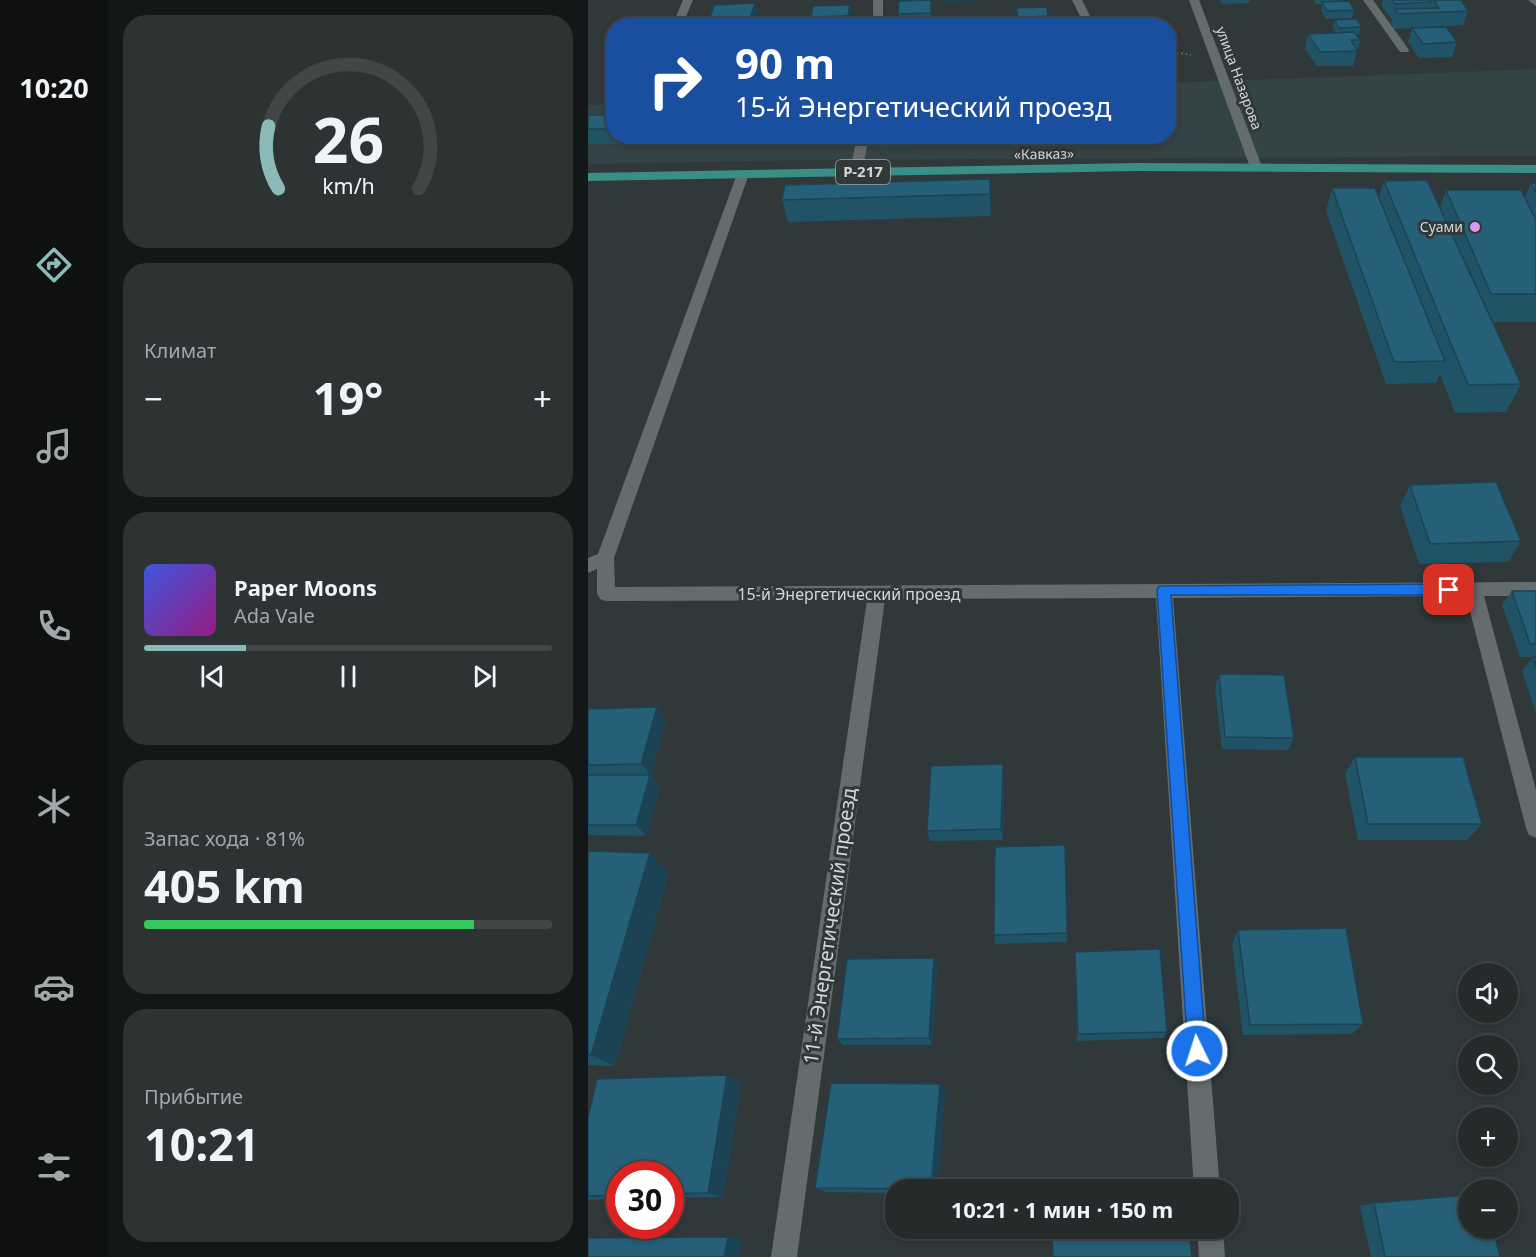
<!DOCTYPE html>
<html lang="ru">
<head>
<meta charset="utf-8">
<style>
  body { margin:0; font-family:"Noto Sans",sans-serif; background:#2d3233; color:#f1f3f6; height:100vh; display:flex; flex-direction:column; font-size:22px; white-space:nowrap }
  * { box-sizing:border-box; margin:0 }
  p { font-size:20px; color:#a3a7a9 }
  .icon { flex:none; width:33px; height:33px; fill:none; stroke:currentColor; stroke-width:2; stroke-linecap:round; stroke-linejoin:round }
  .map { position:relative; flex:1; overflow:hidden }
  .sheet { display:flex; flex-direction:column; gap:15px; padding:15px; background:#141718; width:480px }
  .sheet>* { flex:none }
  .hud { position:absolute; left:18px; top:18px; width:570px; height:126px; border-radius:24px; box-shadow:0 3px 9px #0003,0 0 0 2px #424647; background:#1a4fa0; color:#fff; overflow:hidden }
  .tools { position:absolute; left:870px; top:963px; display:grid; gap:12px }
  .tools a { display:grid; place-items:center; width:60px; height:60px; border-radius:50%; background:#252a2b; box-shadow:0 3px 9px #0003,0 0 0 2px #424647; font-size:30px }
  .speed { position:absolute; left:18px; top:1161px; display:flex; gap:12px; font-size:30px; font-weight:700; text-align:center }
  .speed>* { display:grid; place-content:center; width:78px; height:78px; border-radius:50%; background:#252a2b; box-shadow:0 3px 9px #0003,0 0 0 2px #424647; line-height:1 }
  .speed .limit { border:9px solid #d22; background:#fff; color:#111 }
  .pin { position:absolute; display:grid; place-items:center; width:51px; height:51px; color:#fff; margin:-26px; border-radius:12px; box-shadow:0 3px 9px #0006 }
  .me { position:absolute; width:66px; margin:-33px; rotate:356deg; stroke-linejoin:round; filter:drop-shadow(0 0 4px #0008) }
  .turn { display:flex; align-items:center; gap:21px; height:126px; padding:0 30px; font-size:27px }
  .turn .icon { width:78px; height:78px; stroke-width:2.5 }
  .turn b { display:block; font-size:42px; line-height:51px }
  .big { font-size:45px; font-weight:700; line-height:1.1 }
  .sheet .widget { flex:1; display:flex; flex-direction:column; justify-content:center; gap:9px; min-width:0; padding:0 21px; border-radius:24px; background:#2d3233 }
  .sheet .dial { align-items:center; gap:0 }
  .dial svg { height:156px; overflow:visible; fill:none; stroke:#424647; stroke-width:7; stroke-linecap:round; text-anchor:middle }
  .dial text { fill:#f1f3f6; stroke:none }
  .song { display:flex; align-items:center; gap:18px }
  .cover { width:72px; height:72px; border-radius:9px; background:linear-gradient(135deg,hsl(230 70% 55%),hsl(310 70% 35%)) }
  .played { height:6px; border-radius:3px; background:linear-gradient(90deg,#8bbbb9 25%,#424647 25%) }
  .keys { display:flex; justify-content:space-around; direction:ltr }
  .heat { display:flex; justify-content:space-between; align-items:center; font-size:33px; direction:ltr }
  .charge { height:9px; border-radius:4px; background:linear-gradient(90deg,#34c759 81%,#424647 0) }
  .trip { position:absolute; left:297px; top:1179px; width:354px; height:60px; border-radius:24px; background:#252a2b; box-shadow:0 3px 9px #0003,0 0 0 2px #424647; font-weight:700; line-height:60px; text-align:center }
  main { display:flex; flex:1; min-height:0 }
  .menu { display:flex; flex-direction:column; width:108px; justify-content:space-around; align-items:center; background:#0f1111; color:#a3a7a9 }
  .menu .icon { width:42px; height:42px }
  .menu .on { color:#8bbbb9 }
  .menu b { font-size:27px; color:#f1f3f6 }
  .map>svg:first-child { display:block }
  .built { fill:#344345 }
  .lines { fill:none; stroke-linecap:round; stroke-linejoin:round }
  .path { stroke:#737879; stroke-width:2; stroke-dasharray:1.5 3; stroke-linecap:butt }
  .minor { fill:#656c6d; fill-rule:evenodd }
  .trunk { fill:#388f85; fill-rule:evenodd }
  .wall { fill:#215367 }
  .shaded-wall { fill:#1b4354 }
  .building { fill:#266078; stroke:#1b4354; stroke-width:1.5 }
  .route { fill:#1a73e8; stroke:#114b97; stroke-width:1.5 }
  .poi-dot { fill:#de98f2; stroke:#313839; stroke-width:2 }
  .labels { text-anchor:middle; stroke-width:6; stroke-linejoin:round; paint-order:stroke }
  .far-street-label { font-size:14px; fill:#d3d7d7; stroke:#313839 }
  .far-poi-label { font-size:14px; fill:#d3d7d7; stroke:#313839; text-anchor:end }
  .shield { fill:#313839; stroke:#a2a7a8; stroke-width:1.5 }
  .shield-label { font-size:15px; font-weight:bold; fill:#d3d7d7 }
  .street-label { font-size:16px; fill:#d3d7d7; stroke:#313839 }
  .near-street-label { font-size:20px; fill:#d3d7d7; stroke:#313839 }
</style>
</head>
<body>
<main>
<nav class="menu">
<b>10:20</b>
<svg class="icon on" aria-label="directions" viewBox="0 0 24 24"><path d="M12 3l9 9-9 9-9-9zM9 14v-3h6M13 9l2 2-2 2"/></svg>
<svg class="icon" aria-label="music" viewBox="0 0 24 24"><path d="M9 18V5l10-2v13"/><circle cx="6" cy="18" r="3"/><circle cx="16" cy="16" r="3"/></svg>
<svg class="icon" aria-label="phone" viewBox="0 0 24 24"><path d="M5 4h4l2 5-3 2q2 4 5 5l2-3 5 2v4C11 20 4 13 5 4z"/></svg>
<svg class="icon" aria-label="climate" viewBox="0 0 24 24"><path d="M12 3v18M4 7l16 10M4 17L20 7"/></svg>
<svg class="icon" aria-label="car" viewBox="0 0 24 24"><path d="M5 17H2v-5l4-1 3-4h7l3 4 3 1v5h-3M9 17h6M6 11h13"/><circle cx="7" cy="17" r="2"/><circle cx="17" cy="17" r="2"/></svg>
<svg class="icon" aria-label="filters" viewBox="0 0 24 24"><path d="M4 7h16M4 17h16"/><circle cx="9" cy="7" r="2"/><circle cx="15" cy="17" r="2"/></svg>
</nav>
<section class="sheet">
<div class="widget dial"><svg viewBox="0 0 100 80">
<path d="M14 69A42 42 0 1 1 86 69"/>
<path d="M14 69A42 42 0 0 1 9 37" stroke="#8bbbb9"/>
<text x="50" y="56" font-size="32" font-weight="700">26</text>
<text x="50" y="72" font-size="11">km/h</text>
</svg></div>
<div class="widget"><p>Климат</p>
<div class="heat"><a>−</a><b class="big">19°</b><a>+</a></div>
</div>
<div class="widget">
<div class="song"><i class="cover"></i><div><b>Paper Moons</b><p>Ada Vale</p></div></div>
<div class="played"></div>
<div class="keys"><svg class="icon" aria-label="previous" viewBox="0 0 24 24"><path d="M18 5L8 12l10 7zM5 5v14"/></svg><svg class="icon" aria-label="pause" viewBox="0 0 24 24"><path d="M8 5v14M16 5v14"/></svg><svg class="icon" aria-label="next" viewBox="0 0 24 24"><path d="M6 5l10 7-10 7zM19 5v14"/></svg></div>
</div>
<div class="widget"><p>Запас хода · 81%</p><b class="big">405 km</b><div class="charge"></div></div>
<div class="widget"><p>Прибытие</p><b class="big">10:21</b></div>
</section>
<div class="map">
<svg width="948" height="1257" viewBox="0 0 948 1257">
  <rect width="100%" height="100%" fill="#313839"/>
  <path class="built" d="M948,69V156L225,160L0,164V105L25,104L26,136H580L581,83Z"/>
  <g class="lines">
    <path class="path" d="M580,51L603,55"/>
    <g class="minor">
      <path d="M95,0H105L94,26H84Z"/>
      <rect x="285" y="0" width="10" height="26"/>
      <path d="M484,0H494L507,26H497Z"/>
      <path d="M601,0H611L674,167L672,169L668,171L662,167Z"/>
      <path d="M775,0H785L821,50L820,52H812Z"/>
      <path d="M940,0H948V6Z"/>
      <path d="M269,136H281L274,172L268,176L262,172Z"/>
      <path d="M155,170L161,174L26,558L27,587L948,582V596H896L948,790V838L941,835L938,828L878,596L585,598L632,1190H606L568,598L297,599L209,1257H183L279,600L18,601L12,599L9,594V569L0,573V558L10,554L149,174Z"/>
      <path d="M609,1228H635L637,1257H611Z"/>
    </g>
    <path class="trunk" d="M549,163L948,165V173L549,171L0,181V173Z"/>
  </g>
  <g class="wall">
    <path d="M343,0L344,15V26H312L310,14Z"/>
    <path d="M632,0H662V3L634,4Z"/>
    <path d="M725,0H754L753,2L766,10L764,18L738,19L733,10L734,4H728Z"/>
    <path d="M795,0H842L843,2L841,8L844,0H873L880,11L875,25L806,29L803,24L804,18H803L794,6Z"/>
    <path d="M167,3L170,18L168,26H121L120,24Z"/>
    <path d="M747,20L773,27L771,35H768L772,40L765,66H729L717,49L720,34L748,33L745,27Z"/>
    <path d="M824,28L869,42L864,57L831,58L820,42Z"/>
    <path d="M0,115H26V136H90L87,144H0Z"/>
    <path d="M287,136H397V144L289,147Z"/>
    <path d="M431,136H502V139L431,141Z"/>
    <path d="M402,179L403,216L200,222L194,200Z"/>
    <path d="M796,181L852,208L858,190L937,198L943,183H948V322H904L933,384L918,412L867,413L852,374L848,383L798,384L738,211L744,188L791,197Z"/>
    <path d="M822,485L933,541L920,562L831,564L812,506Z"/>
    <path d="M924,591H948V657H932L914,605Z"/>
    <path d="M945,657H948V714L934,671Z"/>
    <path d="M631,674L706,738L700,750L634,749L627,688Z"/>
    <path d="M0,709L78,720L63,776L72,787L58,836L0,835Z"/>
    <path d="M767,757L894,824L879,840H770L757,774Z"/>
    <path d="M416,776L415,840L342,841L339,831Z"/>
    <path d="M0,851L81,872L27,1066L0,1065Z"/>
    <path d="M650,930L775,1024L764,1034L655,1035L644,943Z"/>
    <path d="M479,933V942L407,944L406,935Z"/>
    <path d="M487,952L579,1032L576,1038L489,1041Z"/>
    <path d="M349,967L344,1045H255L249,1039Z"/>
    <path d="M153,1083L135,1197L82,1198V1174H32V1199L0,1200V1118Z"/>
    <path d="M352,1084L357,1091L349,1190H308V1193L238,1192L227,1188Z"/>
    <path d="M786,1203L912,1257H783L772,1206Z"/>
  </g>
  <g class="shaded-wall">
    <path d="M343,0L344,15V26L343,13Z"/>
    <path d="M354,0H391L355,3Z"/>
    <path d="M167,3L170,18L168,26H162L161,23Z"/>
    <path d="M262,5L264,20L265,26H261L260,18Z"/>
    <path d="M84,136H90L87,144Z"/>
    <path d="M402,179L403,201V216L402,194Z"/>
    <path d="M69,707L78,720L63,776L53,764Z"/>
    <path d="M415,764L416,776L415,840L413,829Z"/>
    <path d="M62,775L72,787L58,836L48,825Z"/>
    <path d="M62,853L81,872L27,1066L3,1055Z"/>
    <path d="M346,958L349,967L344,1045L341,1038Z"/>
    <path d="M139,1075L153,1083L135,1197L120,1193Z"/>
    <path d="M352,1084L357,1091L349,1190H344Z"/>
    <path d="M140,1237L154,1238L151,1257H136Z"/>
  </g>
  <g class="building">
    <path d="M343,0V13L310,14L311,1Z"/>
    <path d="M804,0H842L843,2L807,4Z"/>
    <path d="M846,0H873L880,11L810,14L807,9L851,8Z"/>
    <path d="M761,1L766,10L739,11L734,2Z"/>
    <path d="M167,3L161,23L120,24L126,5Z"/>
    <path d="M262,5L260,16L223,17L225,6Z"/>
    <path d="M459,7L460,16L430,18L428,8Z"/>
    <path d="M263,16L261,26H176L178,19Z"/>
    <path d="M462,16L465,26H432L430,18Z"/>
    <path d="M769,19L773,27L751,28L747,20Z"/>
    <path d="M858,27L869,42L835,44L824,28Z"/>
    <path d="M766,32L772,40H763L769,51L732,52L720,34Z"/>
    <rect x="0" y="115" width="26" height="14"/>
    <path d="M402,179V194L194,200L197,185Z"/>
    <path d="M839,180L933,384L880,385L796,181Z"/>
    <path d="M943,183H948V193Z"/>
    <path d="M744,188H787L857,361L806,362Z"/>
    <path d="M858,190H933L948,220V294H903Z"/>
    <path d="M908,482L933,541L842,544L822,485Z"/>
    <path d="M924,591H948V644H942Z"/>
    <path d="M945,657H948V668Z"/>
    <path d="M631,674L696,675L706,738L637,737Z"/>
    <path d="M69,707L53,764L0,765V709Z"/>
    <path d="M767,757H875L894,824H780Z"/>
    <path d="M415,764L413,829L339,831L343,766Z"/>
    <path d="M0,775H62L48,825H0Z"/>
    <path d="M477,845L479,933L406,935L407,847Z"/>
    <path d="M0,851L62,853L3,1055H0Z"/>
    <path d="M758,928L775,1024L662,1025L650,930Z"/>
    <path d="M572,949L579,1032L490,1034L487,952Z"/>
    <path d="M346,958L341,1038L249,1039L259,959Z"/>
    <path d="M139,1075L120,1193L82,1194V1174H32V1195L0,1196V1118L9,1079Z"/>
    <path d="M243,1083L352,1084L343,1189L227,1188Z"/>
    <path d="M598,1186V1190H503Z"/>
    <path d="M880,1195V1228H905L912,1257H797L786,1203Z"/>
    <path d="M464,1228H601L604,1257H465Z"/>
    <path d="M140,1237L136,1257H0V1238Z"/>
  </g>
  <path class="route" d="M861,584L868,590L861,595H583L618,1051L616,1058L609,1060L603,1058L600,1051L569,590L571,586Z"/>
  <circle class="poi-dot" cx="887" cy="227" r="6"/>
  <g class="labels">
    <g class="far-street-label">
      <text transform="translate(651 78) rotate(70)" y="5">улица Назарова</text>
      <text transform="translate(456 154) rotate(-1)" y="5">«Кавказ»</text>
    </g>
    <g class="far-poi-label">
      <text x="875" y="232">Суами</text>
    </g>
    <rect class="shield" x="248" y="160" width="54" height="24" rx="4.5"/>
    <g class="shield-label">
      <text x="275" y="177">Р-217</text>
    </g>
    <g class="street-label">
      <text x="261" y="600">15-й Энергетический проезд</text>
    </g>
    <g class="near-street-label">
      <text transform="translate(242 926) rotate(-82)" y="7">11-й Энергетический проезд</text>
    </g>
  </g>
</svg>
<div class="tools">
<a><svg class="icon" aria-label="sound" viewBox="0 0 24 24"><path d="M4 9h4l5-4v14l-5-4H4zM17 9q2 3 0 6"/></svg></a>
<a><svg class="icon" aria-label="search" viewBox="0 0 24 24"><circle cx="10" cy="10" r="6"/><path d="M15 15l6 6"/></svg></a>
<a>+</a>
<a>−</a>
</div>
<div class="speed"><div class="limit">30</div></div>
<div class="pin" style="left:861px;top:590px;background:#d93025"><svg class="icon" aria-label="arrive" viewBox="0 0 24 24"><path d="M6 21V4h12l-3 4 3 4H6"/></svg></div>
<svg class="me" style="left:609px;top:1051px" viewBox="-20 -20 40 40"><circle r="17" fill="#1a73e8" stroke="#fff" stroke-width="3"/><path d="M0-11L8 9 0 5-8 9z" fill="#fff"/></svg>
<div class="trip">10:21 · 1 мин · 150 m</div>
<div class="hud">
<div class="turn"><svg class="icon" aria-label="right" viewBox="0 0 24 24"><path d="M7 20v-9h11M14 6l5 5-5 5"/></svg><div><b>90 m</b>15-й Энергетический проезд</div></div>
</div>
</div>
</main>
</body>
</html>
